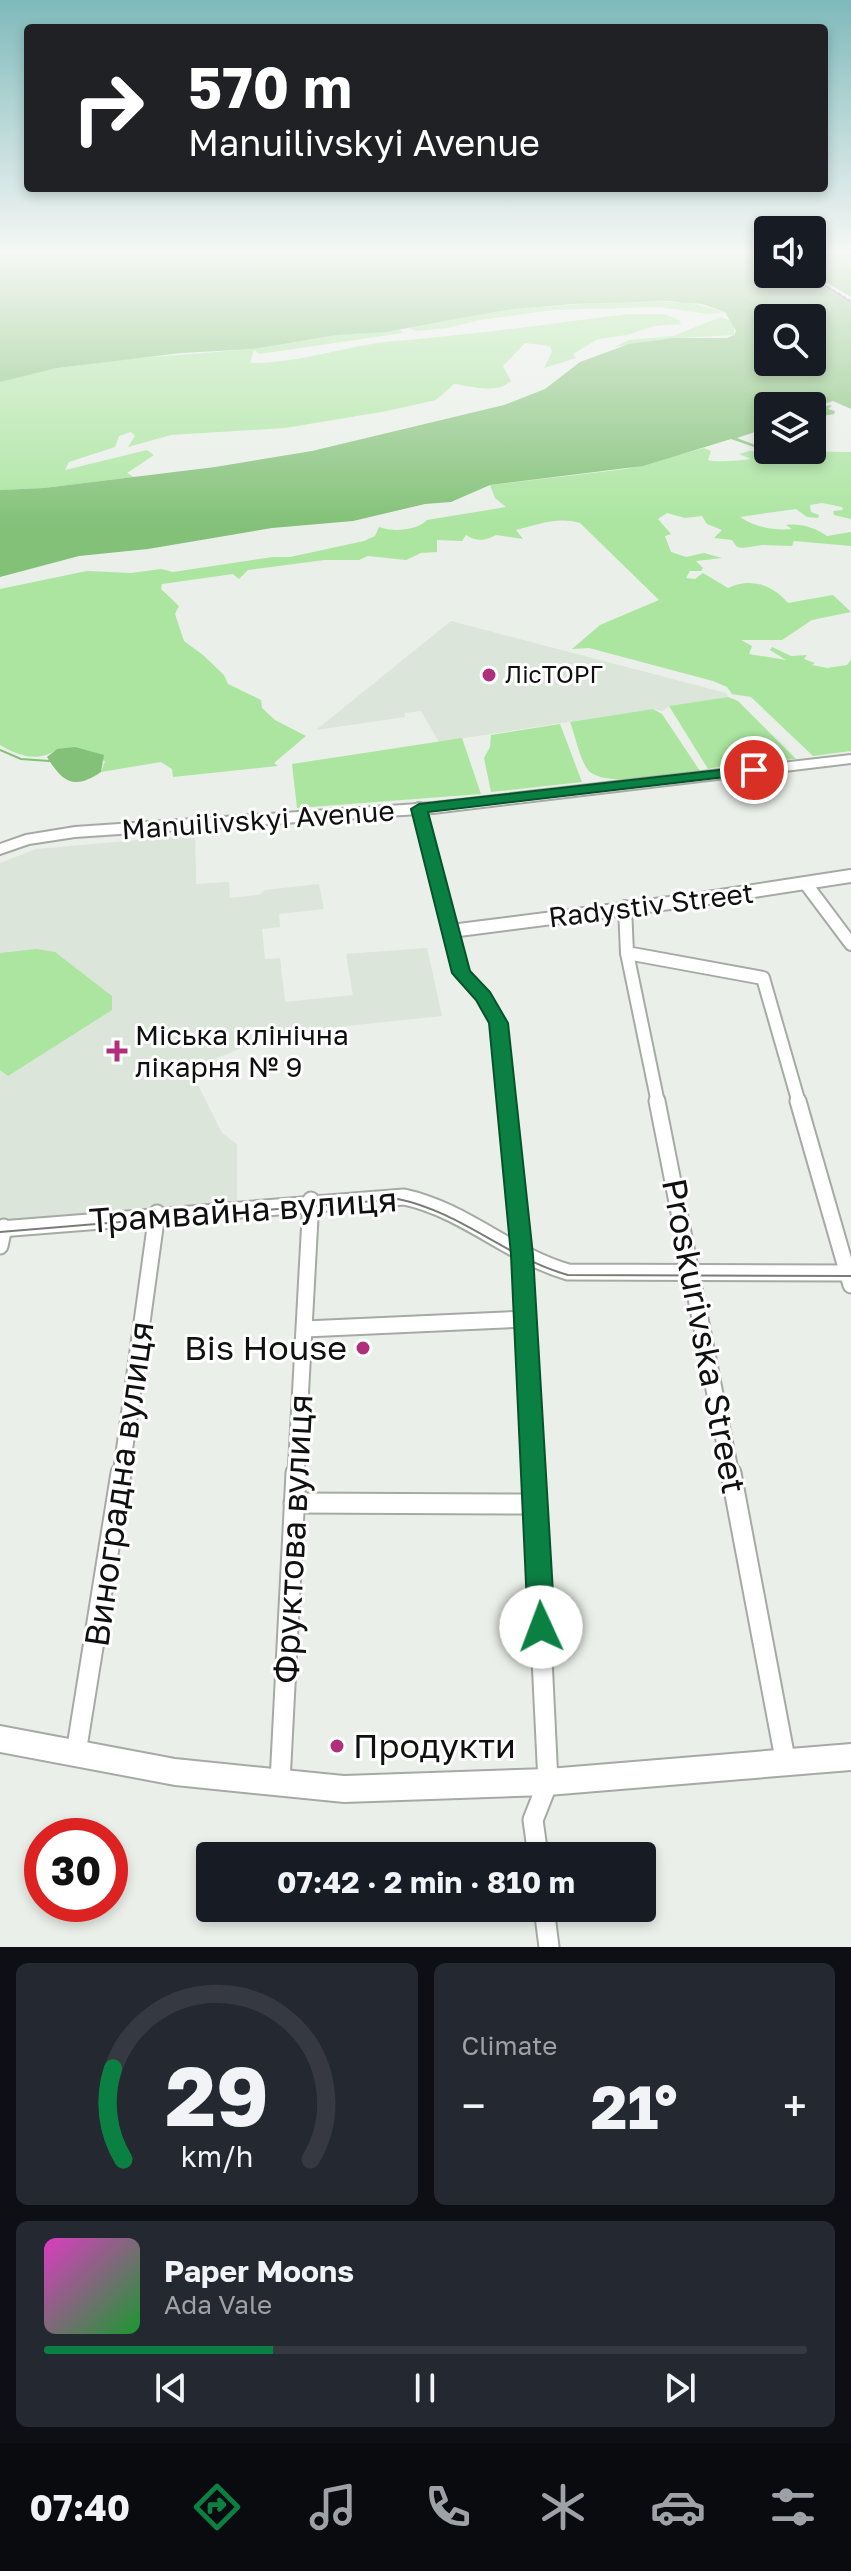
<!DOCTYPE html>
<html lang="en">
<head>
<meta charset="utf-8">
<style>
  body { margin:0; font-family:"Golos Text",sans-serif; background:#242831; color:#f1f3f6; height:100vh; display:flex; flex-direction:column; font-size:30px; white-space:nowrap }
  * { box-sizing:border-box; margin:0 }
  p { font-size:26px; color:#9ea1a6 }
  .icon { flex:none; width:44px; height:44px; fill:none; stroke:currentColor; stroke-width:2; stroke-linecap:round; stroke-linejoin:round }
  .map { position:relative; height:1947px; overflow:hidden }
  .drawer { display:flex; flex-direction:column; gap:16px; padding:16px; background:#0d0f14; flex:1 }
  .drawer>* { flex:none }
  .guide { position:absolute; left:24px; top:24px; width:804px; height:168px; border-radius:8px; box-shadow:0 4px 12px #0003; background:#202124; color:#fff; overflow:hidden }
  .fabs { position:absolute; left:754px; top:216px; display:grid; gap:16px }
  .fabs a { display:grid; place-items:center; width:72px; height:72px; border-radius:8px; background:#171b24; box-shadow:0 4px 12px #0003; font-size:40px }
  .speed { position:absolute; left:24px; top:1818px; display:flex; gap:16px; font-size:40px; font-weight:700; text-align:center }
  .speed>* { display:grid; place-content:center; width:104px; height:104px; border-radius:50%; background:#171b24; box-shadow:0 4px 12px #0003; line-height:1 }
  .speed .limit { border:12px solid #d22; background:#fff; color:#111 }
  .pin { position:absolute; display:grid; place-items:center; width:68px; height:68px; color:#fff; margin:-34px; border:4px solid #fff; border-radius:50%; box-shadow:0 2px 8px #0007 }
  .me { position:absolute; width:88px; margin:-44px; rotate:358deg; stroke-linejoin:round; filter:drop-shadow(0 0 6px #0008) }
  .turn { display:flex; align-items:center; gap:28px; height:168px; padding:0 32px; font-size:36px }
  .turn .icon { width:104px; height:104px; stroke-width:2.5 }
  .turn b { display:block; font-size:56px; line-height:68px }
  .big { font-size:60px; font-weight:700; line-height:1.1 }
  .drawer .widget { flex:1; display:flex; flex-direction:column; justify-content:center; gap:12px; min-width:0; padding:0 28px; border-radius:12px; background:#242831 }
  .drawer .dial { align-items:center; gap:0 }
  .dial svg { height:208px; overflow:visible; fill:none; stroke:#363941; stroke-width:7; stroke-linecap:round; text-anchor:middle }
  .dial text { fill:#f1f3f6; stroke:none }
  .song { display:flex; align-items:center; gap:24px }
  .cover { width:96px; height:96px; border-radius:12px; background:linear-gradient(135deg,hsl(310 70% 55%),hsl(130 70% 35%)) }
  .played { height:8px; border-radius:4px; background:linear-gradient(90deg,#0b8043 30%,#363941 30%) }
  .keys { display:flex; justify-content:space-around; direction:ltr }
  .heat { display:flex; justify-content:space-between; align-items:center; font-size:44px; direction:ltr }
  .drawer .tiles { flex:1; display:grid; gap:16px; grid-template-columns:1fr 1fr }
  .widget:last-child { grid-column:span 2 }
  .trip { position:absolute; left:196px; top:1842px; width:460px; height:80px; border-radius:8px; background:#171b24; box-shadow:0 4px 12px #0003; font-weight:700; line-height:80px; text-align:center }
  .tab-bar { display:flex; height:128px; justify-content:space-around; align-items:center; background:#090b0e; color:#9ea1a6 }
  .tab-bar .icon { width:56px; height:56px }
  .tab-bar .selected { color:#0b8043 }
  .tab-bar b { font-size:36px; color:#f1f3f6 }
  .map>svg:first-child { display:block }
  .built { fill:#dbe5d9 }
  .green { fill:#abe5a0 }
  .water { fill:#82c177; fill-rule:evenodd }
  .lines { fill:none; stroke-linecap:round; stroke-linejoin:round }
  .stream { stroke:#82c177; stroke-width:2 }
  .minor-far2-casing { stroke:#a5aaa5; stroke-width:16 }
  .minor-far1-casing { stroke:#a5aaa5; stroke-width:19 }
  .minor-casing { stroke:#a5aaa5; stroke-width:23 }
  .tertiary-casing { stroke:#a5aaa5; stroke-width:4 }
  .secondary-casing { stroke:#a5aaa5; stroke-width:4 }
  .minor-far2 { stroke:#fff; stroke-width:12 }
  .minor-far1 { stroke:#fff; stroke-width:15 }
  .minor { stroke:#fff; stroke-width:19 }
  .tertiary { fill:#fff; fill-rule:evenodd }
  .secondary { fill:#fff; fill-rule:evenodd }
  .tram { stroke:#797c79; stroke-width:2 }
  .rail { stroke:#797c79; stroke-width:2; stroke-dasharray:2 4; stroke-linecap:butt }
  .route { fill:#0b8043; stroke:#07532c; stroke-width:2 }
  .poi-dot { fill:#b02f7b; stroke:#fff; stroke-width:3 }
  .labels { text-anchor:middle; stroke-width:6; stroke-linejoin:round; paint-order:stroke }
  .far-poi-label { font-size:24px; fill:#0f100f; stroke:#fff; text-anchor:start }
  .street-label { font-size:28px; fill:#0f100f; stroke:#fff }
  .poi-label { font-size:28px; fill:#0f100f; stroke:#fff; text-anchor:start }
  .near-street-label { font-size:34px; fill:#0f100f; stroke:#fff }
  .near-poi-label { font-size:34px; fill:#0f100f; stroke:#fff; text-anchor:end }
</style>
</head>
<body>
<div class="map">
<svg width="851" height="1947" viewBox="0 0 851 1947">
  <rect width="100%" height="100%" fill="#eaefe9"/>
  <g class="built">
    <path d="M451,621L726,693L728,697L669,706L663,711L653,709L439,742L421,711L404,713L405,717L316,730Z"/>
    <path d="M195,835L196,884L229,882L230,898L259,895L265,890L319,884L324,909L279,914L280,927L262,929L265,959L280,958L285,1002L353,995L346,954L427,948L442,1016L279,1033L190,1069L222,1133L237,1144V1202L0,1223V863L36,849Z"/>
  </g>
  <g class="green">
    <path d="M608,302H686L725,312L708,314L659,307L553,310L480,320L447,328L417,331L409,328L506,310Z"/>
    <path d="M627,314H664L679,320L681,324L654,326L627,335L598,339L573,354L576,358L544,368L552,352L550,346L525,343L503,366L511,381C495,395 473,386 454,384L436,400L387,411L285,428L171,435L128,447L135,436L131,432L119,436L115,447L69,462L65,470L147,450L154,455L127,473L134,477L44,488L0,490V382L33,372L102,361L254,349L337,335L401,330L403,333L259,354L254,350L250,363C299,364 347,345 395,341C473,335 549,324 627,314Z"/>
    <path d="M721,317L734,322V335L661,339L615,347L629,340L673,336Z"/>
    <path d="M704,448L711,451L708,460C716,463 741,460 751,459L739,454L749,451L851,452V519L834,515L833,511L843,510L842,507L822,503L810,505L811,512L819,515L818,518L807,517L796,509L740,517C754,527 775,531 792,529L786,525C800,523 816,528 827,536L851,532V546L794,541L792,546L762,545L743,548L737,547L732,540L714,538L722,530L707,524L702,516L685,518L667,513L658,519L671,534L665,536L671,552L686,557L704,553L722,558L696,561L703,568L701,571H690L686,578L695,579L703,573L728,588C751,577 773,585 788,603L833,595L851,612L812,620L782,640H741L752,646L749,654L786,660L770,650L772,647L791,656L807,655L804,659L815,663L812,665L827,668L847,665L851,660V751L813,756L751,697L732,694L727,687L713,681L589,648L572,649L600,625L659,600L580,523C559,516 535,525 516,530L523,539L496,535C485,541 477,542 466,535L462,541L437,540V552L421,553L406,560L368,556L359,560H324L248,570L239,579L233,574L162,584L161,589L179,606L175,614L184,641L203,655L224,675L228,684L261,700L262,708L275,720L306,736L274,763L278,766L173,777L172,769L161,762L101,772L105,761L57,749C39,763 19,756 0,745V589L87,571L131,573L161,569L173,572L273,557H290L364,541L375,536L379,527C393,532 416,531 427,520L506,507L495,498L490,485L626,469Z"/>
    <path d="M728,697L738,701L796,759L743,762L708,769L669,706Z"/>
    <path d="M653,709L662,714L700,771C676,774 604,789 588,770C579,758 576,737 570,722Z"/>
    <path d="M560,724L582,782L491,792L484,758L490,747L491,735Z"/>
    <path d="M462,738L481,794L297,808L292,764Z"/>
    <path d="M36,949L55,952L112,996V1010L8,1076L0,1070V953Z"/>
  </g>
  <g class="water">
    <path d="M0,253H768V274H812V253H851V409L833,401L817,407L832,405L828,409L835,411L834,414L812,418V406H768V425L755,428V432L737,438L790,458L851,457L785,458L731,439L643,466L490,485L451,502L425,504L353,521L272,528L148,549L79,556L0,577V490L44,488L215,467L312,451L504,405L545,389L580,362L629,344L672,338H727L734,335L736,331L725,312L702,304L668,301L573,304L506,310L386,332L337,335L254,349L181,353L57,368L0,382ZM768,318H812V362H768Z"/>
    <path d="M75,747L104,755L101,772C74,790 63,783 47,757L57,749Z"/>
  </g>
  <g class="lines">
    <path class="stream" d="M0,750L21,759L49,761"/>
    <defs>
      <g id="minor-far2">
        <path d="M419,809L461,973L483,996L498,1023L506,1103"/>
        <path d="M806,884L851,944"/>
        <path d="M625,907L627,953L658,1103"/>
        <path d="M451,931L701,899L851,876"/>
        <path d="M627,953L763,978L799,1103"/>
      </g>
      <g id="minor-far1">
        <path d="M506,1101L522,1255L533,1475"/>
        <path d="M657,1101L731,1475"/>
        <path d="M798,1101L851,1285"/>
        <path d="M0,1229L404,1197C465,1210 509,1255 568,1272L851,1273"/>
        <path d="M0,1246L4,1227"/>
        <path d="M305,1329L525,1319"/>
        <path d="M121,1475L157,1213"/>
        <path d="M296,1475L311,1200"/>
      </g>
      <g id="minor">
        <path d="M533,1473L548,1782L533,1820L538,1856"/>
        <path d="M731,1473L786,1764"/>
        <path d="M294,1503L536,1504"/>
        <path d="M76,1753L121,1473"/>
        <path d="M280,1782L296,1473"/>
        <path d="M544,1908L549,1947"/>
      </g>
      <path id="tertiary" d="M0,1726L175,1759L344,1776L548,1769L851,1744V1770L548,1795L344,1802L175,1785L0,1752Z"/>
      <g id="secondary">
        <path d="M803,274H812L851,297V303Z"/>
        <path d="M851,755V763L433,813L75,837L29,844L0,854V844L26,835L75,827L433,803Z"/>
      </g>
    </defs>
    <use href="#minor-far2" class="minor-far2-casing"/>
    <use href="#minor-far1" class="minor-far1-casing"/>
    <use href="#minor" class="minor-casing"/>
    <use href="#tertiary" class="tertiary-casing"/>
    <use href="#secondary" class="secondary-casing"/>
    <use href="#minor-far2" class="minor-far2"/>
    <use href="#minor-far1" class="minor-far1"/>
    <use href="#minor" class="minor"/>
    <use href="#tertiary" class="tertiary"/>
    <use href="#secondary" class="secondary"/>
    <g class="tram">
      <path d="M806,274L851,302"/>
      <path d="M0,1232L398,1199C461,1212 507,1258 568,1275L851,1276"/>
    </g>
    <path class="rail" d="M808,274L851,301"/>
  </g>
  <linearGradient id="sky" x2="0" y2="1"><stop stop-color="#7fb9bb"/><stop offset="0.48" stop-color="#f6f8f5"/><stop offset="1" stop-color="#f6f8f5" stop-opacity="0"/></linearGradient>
  <rect width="851" height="526" fill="url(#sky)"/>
  <path class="route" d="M754,766L759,767V773L428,812L470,971L490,992L508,1023L533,1255L555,1627L551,1637L541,1641L532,1637L528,1627L511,1255L489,1023L476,1000L452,973L411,809L419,804Z"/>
  <g class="poi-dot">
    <circle cx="489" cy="675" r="8"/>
    <path d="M113 1039h8v8h8v8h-8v8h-8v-8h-8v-8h8z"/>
    <circle cx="363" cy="1348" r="8"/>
    <circle cx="337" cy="1746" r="8"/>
  </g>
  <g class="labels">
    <g class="far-poi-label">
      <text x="505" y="683">ЛісТОРГ</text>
    </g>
    <g class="street-label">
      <text transform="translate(258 820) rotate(-4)" y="10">Manuilivskyi Avenue</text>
      <text transform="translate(651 905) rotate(-7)" y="10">Radystiv Street</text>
    </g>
    <g class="poi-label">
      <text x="135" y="1045">Міська клінічна<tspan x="135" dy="32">лікарня № 9</tspan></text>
    </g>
    <g class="near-street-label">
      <text transform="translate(243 1210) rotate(-4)" y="12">Трамвайна вулиця</text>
      <text transform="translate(704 1336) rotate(79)" y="12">Proskurivska Street</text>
      <text transform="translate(119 1484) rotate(-82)" y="12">Виноградна вулиця</text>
      <text transform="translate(293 1539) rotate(-87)" y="12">Фруктова вулиця</text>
    </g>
    <g class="near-poi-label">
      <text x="347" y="1360">Bis House</text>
      <text x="353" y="1758" text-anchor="start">Продукти</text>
    </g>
  </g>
</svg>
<div class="fabs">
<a><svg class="icon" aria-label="sound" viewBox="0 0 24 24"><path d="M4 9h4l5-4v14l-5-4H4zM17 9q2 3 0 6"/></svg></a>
<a><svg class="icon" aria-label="search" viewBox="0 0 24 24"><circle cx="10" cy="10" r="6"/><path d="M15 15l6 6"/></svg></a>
<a><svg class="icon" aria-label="layers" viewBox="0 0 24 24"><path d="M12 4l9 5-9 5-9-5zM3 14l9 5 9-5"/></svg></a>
</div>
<div class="speed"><div class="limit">30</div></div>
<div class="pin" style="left:754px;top:770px;background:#d93025"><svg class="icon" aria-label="arrive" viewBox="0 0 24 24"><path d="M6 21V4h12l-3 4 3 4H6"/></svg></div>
<svg class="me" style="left:541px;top:1627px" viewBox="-20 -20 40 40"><circle r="19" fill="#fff"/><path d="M0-13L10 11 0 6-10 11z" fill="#0b8043"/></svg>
<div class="trip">07:42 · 2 min · 810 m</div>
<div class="guide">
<div class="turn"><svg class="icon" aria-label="right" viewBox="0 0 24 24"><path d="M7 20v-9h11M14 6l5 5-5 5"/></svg><div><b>570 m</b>Manuilivskyi Avenue</div></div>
</div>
</div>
<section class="drawer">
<div class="tiles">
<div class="widget dial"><svg viewBox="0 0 100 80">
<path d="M14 69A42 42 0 1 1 86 69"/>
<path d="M14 69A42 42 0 0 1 10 34" stroke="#0b8043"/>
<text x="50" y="56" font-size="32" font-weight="700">29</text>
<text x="50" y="72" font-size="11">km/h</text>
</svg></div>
<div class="widget"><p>Climate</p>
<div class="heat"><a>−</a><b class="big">21°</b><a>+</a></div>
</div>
<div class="widget">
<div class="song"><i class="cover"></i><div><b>Paper Moons</b><p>Ada Vale</p></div></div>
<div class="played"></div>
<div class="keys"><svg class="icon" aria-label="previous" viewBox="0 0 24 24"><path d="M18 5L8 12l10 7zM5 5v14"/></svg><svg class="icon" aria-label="pause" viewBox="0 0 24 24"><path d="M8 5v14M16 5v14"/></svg><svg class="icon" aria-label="next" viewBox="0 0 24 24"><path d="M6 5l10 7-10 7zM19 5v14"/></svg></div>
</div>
</div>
</section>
<nav class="tab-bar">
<b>07:40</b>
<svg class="icon selected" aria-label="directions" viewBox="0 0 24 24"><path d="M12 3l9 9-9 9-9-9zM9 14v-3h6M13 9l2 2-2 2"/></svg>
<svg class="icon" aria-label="music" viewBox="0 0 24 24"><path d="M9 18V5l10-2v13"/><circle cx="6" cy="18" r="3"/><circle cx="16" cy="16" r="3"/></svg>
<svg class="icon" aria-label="phone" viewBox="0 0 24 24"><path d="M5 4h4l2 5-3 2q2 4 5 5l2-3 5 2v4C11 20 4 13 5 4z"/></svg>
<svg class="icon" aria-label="climate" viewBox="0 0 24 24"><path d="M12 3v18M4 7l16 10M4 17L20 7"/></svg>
<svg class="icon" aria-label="car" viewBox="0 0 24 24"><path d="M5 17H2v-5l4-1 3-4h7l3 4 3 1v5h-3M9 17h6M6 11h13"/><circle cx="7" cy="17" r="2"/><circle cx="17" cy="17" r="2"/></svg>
<svg class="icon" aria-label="filters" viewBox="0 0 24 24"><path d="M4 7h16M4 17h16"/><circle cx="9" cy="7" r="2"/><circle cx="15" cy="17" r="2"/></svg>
</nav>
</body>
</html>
